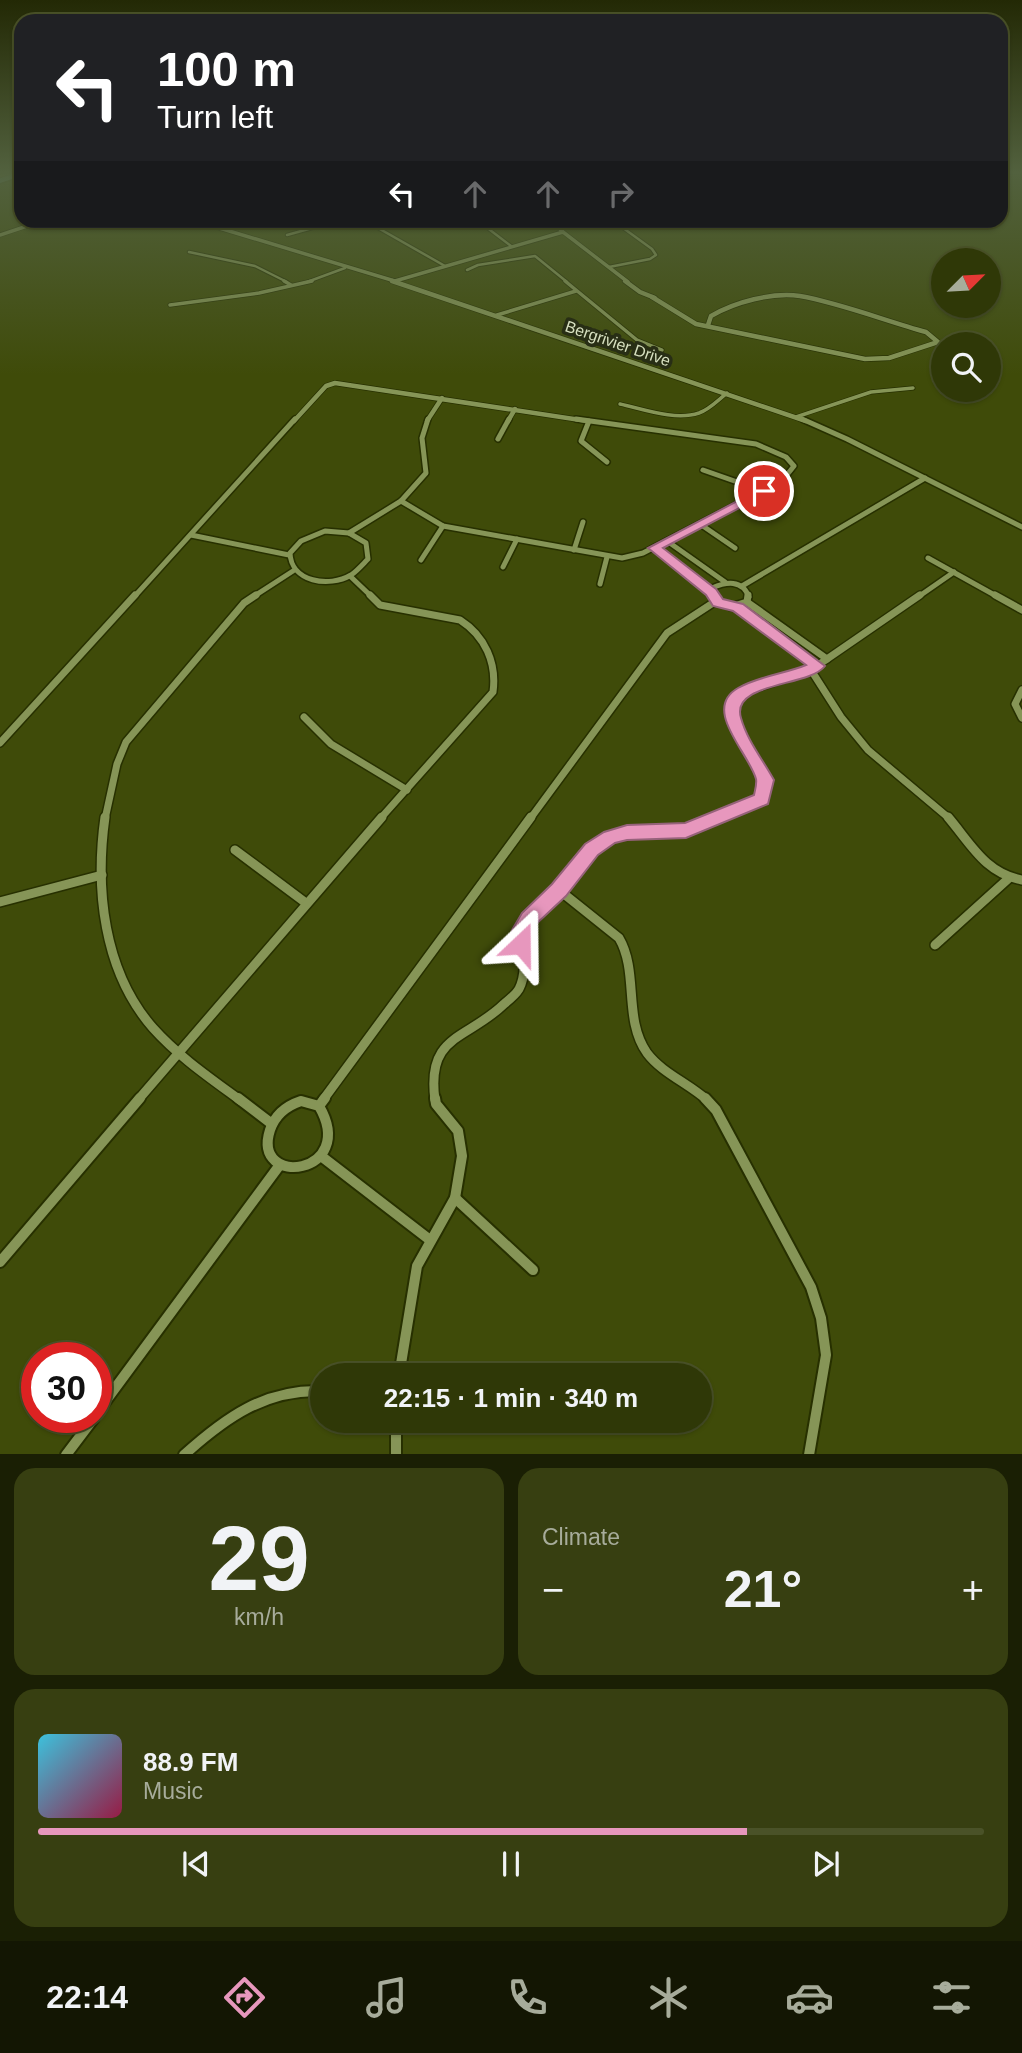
<!DOCTYPE html>
<html lang="en">
<head>
<meta charset="utf-8">
<style>
  body { margin:0; font-family:Helvetica,sans-serif; background:#373f11; color:#f1f3f6; height:100vh; display:flex; flex-direction:column; font-size:26px; white-space:nowrap }
  * { box-sizing:border-box; margin:0 }
  p { font-size:23px; color:#a7ac9b }
  .icon { flex:none; width:38px; height:38px; fill:none; stroke:currentColor; stroke-width:2; stroke-linecap:round; stroke-linejoin:round }
  .map { position:relative; height:1454px; overflow:hidden }
  .sheet { display:flex; flex-direction:column; gap:14px; padding:14px; background:#1a1f04; flex:1 }
  .sheet>* { flex:none }
  .top-card { position:absolute; left:14px; top:14px; width:994px; height:214px; border-radius:21px; box-shadow:0 2px 5px #0004,0 0 0 2px #4a5228; background:#202124; color:#fff; overflow:hidden }
  .needle { width:46px; rotate:66deg }
  .fabs { position:absolute; left:931px; top:248px; display:grid; gap:14px }
  .fabs a { display:grid; place-items:center; width:70px; height:70px; border-radius:50%; background:#2f3807; box-shadow:0 2px 5px #0004,0 0 0 2px #4a5228; font-size:35px }
  .speed { position:absolute; left:21px; top:1342px; display:flex; gap:14px; font-size:35px; font-weight:700; text-align:center }
  .speed>* { display:grid; place-content:center; width:91px; height:91px; border-radius:50%; background:#2f3807; box-shadow:0 2px 5px #0004,0 0 0 2px #4a5228; line-height:1 }
  .speed .limit { border:10px solid #d22; background:#fff; color:#111 }
  .pin { position:absolute; display:grid; place-items:center; width:60px; height:60px; color:#fff; margin:-30px; border:4px solid #fff; border-radius:50%; box-shadow:0 2px 7px #0007 }
  .me { position:absolute; width:77px; margin:-38px; rotate:23deg; stroke-linejoin:round; filter:drop-shadow(0 0 5px #0008) }
  .turn { display:flex; align-items:center; gap:24px; height:147px; padding:0 28px; font-size:32px }
  .turn .icon { width:91px; height:91px; stroke-width:2.5 }
  .turn b { display:block; font-size:49px; line-height:60px }
  .lanes { display:flex; align-items:center; height:66px; padding:0 28px; background:#0003; justify-content:center; gap:35px; direction:ltr }
  .lanes .off { opacity:.35 }
  .big { font-size:52px; font-weight:700; line-height:1.1 }
  .sheet .widget { flex:1; display:flex; flex-direction:column; justify-content:center; gap:10px; min-width:0; padding:0 24px; border-radius:21px; background:#373f11 }
  .sheet .dial { align-items:center; gap:0 }
  .dial b { font-size:91px; line-height:1 }
  .song { display:flex; align-items:center; gap:21px }
  .cover { width:84px; height:84px; border-radius:10px; background:linear-gradient(135deg,hsl(190 70% 55%),hsl(340 70% 35%)) }
  .played { height:7px; border-radius:4px; background:linear-gradient(90deg,#e797bd 75%,#4a5228 75%) }
  .keys { display:flex; justify-content:space-around; direction:ltr }
  .heat { display:flex; justify-content:space-between; align-items:center; font-size:38px; direction:ltr }
  .sheet .tiles { flex:1; display:grid; gap:14px; grid-template-columns:1fr 1fr }
  .widget:last-child { grid-column:span 2 }
  .trip { position:absolute; left:310px; top:1363px; width:402px; height:70px; border-radius:35px; background:#2f3807; box-shadow:0 2px 5px #0004,0 0 0 2px #4a5228; font-weight:700; line-height:70px; text-align:center }
  .dock { display:flex; height:112px; justify-content:space-around; align-items:center; background:#131603; color:#a7ac9b }
  .dock .icon { width:49px; height:49px }
  .dock .on { color:#e797bd }
  .dock b { font-size:32px; color:#f1f3f6 }
  .map>svg:first-child { display:block }
  .lines { fill:none; stroke-linecap:round; stroke-linejoin:round }
  .lane-far1-casing { stroke:#273000; stroke-width:4.5 }
  .lane-casing { stroke:#273000; stroke-width:5 }
  .street-far5-casing { stroke:#273000; stroke-width:5 }
  .street-far4-casing { stroke:#273000; stroke-width:6 }
  .street-far3-casing { stroke:#273000; stroke-width:8 }
  .street-far2-casing { stroke:#273000; stroke-width:10 }
  .street-far1-casing { stroke:#273000; stroke-width:12 }
  .street-casing { stroke:#273000; stroke-width:14 }
  .primary-casing { stroke:#273000; stroke-width:3 }
  .lane-far1 { stroke:#869557; stroke-width:2.5 }
  .lane { stroke:#869557; stroke-width:3.5 }
  .street-far5 { stroke:#869557; stroke-width:3.5 }
  .street-far4 { stroke:#869557; stroke-width:4.5 }
  .street-far3 { stroke:#869557; stroke-width:5 }
  .street-far2 { stroke:#869557; stroke-width:7 }
  .street-far1 { stroke:#869557; stroke-width:9 }
  .street { stroke:#869557; stroke-width:10 }
  .primary { fill:#6fa9b3; fill-rule:evenodd }
  .route { fill:#e797bd; stroke:#96627b; stroke-width:2 }
  .labels { text-anchor:middle; stroke-width:7; stroke-linejoin:round; paint-order:stroke }
  .far-street-label { font-size:16px; fill:#d6dfbf; stroke:#282e15 }
</style>
</head>
<body>
<div class="map">
<svg width="1022" height="1455" viewBox="0 0 1022 1455">
  <rect width="100%" height="100%" fill="#3f4b09"/>
  <g class="lines">
    <defs>
      <g id="lane-far1">
        <path d="M0,176L15,172"/>
        <path d="M364,220L445,266"/>
        <path d="M477,220L511,246"/>
        <path d="M287,235L341,220"/>
        <path d="M189,252L255,266L287,282"/>
        <path d="M609,267L650,259L656,255L652,249L619,225"/>
        <path d="M467,270L478,265L535,256L567,282"/>
        <path d="M307,282L345,268"/>
      </g>
      <g id="lane">
        <path d="M284,281L291,285"/>
        <path d="M565,281L637,340L662,350"/>
        <path d="M170,305L259,293L312,281"/>
        <path d="M497,315L576,291"/>
        <path d="M620,404C643,409 675,421 699,413C710,409 718,400 727,393"/>
        <path d="M796,417L871,392L913,388"/>
      </g>
      <g id="street-far5">
        <path d="M193,220L398,282"/>
        <path d="M550,220L563,232"/>
        <path d="M0,235L45,220"/>
        <path d="M395,281L563,232L628,282"/>
      </g>
      <g id="street-far4">
        <path d="M392,281L806,421"/>
        <path d="M625,281L640,292L655,298"/>
        <path d="M652,297L696,324L865,359L889,358L938,342L926,332C886,321 840,303 800,296C772,292 735,302 711,316L708,325"/>
        <path d="M294,421L326,386L335,383L587,421"/>
        <path d="M427,421L442,398"/>
        <path d="M508,421L515,409"/>
      </g>
      <g id="street-far3">
        <path d="M802,419L847,439L1022,527"/>
        <path d="M589,421L581,441L607,462"/>
        <path d="M498,439L509,419"/>
        <path d="M703,470L763,491"/>
        <path d="M401,501L443,526L622,558L643,553L782,481L794,466L786,457L756,444L576,419"/>
        <path d="M700,524L735,548"/>
        <path d="M325,531L349,533L366,543L368,559C363,564 357,571 351,575C329,588 291,582 290,553L301,541Z"/>
        <path d="M349,533L401,501L426,473L422,438L428,419"/>
        <path d="M191,535L289,555"/>
        <path d="M667,541L725,582"/>
        <path d="M654,548L711,592"/>
        <path d="M574,550L583,522"/>
        <path d="M928,558L998,597"/>
        <path d="M421,560L443,526"/>
        <path d="M503,567L517,539"/>
        <path d="M350,576L372,597"/>
        <path d="M600,584L607,557"/>
        <path d="M742,586L925,478"/>
        <path d="M134,597L295,419"/>
        <path d="M253,597L293,571"/>
        <path d="M713,597L712,588C726,582 742,579 749,597"/>
        <path d="M918,597L954,572"/>
      </g>
      <g id="street-far2">
        <path d="M370,595L380,605L460,620C485,636 497,663 493,692L380,819"/>
        <path d="M713,595L714,600L731,607L747,602L748,595"/>
        <path d="M995,595L1022,610"/>
        <path d="M747,602L827,659"/>
        <path d="M738,607L818,666"/>
        <path d="M811,670L841,717L868,750L950,819"/>
        <path d="M1022,690L1015,704L1022,718"/>
        <path d="M304,717L331,744L407,790"/>
        <path d="M0,743L135,595"/>
        <path d="M105,819L117,764L126,742L244,603L256,595"/>
        <path d="M530,819L667,633L716,601"/>
        <path d="M715,819L762,799C771,755 719,735 741,693L811,670L920,595"/>
      </g>
      <g id="street-far1">
        <path d="M105,817C95,888 103,971 153,1028C178,1056 210,1078 240,1100"/>
        <path d="M948,817C971,844 985,873 1022,880"/>
        <path d="M235,850L306,903"/>
        <path d="M559,890L619,938C639,972 623,1019 647,1053C662,1073 688,1083 707,1100"/>
        <path d="M0,902L102,875"/>
        <path d="M935,945L1008,879"/>
        <path d="M138,1100L382,817"/>
        <path d="M323,1100L531,817"/>
        <path d="M435,1100C426,1034 467,1040 504,1004C509,1000 516,994 519,989C528,972 523,948 522,930L592,849L610,837L627,832H676L719,817"/>
      </g>
      <g id="street">
        <path d="M238,1098L272,1124"/>
        <path d="M705,1098L716,1110L811,1287L821,1318L826,1355L809,1455"/>
        <path d="M301,1101L319,1106C359,1175 251,1189 270,1130C275,1115 286,1106 301,1101Z"/>
        <path d="M319,1106L325,1098"/>
        <path d="M321,1156L430,1240"/>
        <path d="M455,1198L533,1270"/>
        <path d="M0,1262L140,1098"/>
        <path d="M399,1376L417,1266L455,1198L462,1156L458,1131L436,1104L435,1098"/>
        <path d="M96,1414L279,1166"/>
        <path d="M396,1421V1455"/>
        <path d="M66,1455L94,1418"/>
        <path d="M184,1455C225,1418 265,1389 322,1391"/>
      </g>
      <path id="primary" d="M18,172H21V176L0,183V178Z"/>
    </defs>
    <use href="#lane-far1" class="lane-far1-casing"/>
    <use href="#lane" class="lane-casing"/>
    <use href="#street-far5" class="street-far5-casing"/>
    <use href="#street-far4" class="street-far4-casing"/>
    <use href="#street-far3" class="street-far3-casing"/>
    <use href="#street-far2" class="street-far2-casing"/>
    <use href="#street-far1" class="street-far1-casing"/>
    <use href="#street" class="street-casing"/>
    <use href="#primary" class="primary-casing"/>
    <use href="#lane-far1" class="lane-far1"/>
    <use href="#lane" class="lane"/>
    <use href="#street-far5" class="street-far5"/>
    <use href="#street-far4" class="street-far4"/>
    <use href="#street-far3" class="street-far3"/>
    <use href="#street-far2" class="street-far2"/>
    <use href="#street-far1" class="street-far1"/>
    <use href="#street" class="street"/>
    <use href="#primary" class="primary"/>
  </g>
  <linearGradient id="sky" x2="0" y2="1"><stop stop-color="#232905"/><stop offset="0.46" stop-color="#52613e"/><stop offset="1" stop-color="#52613e" stop-opacity="0"/></linearGradient>
  <rect width="1022" height="375" fill="url(#sky)"/>
  <path class="route" d="M764,487L770,491L768,493L663,548L716,589L723,599L743,604L825,666C809,687 730,682 741,718C747,740 763,760 774,780L768,804L686,838L627,840L615,843L598,855L566,896L535,925L528,951L521,953L514,951L511,944L512,930L522,913L552,884L585,844L604,832L627,825L685,823L754,795C755,790 757,784 756,779C749,753 701,709 738,688C759,676 784,674 806,665L733,611L713,606L706,595L648,548Z"/>
  <g class="labels">
    <g class="far-street-label">
      <text transform="translate(618 343) rotate(19)" y="6">Bergrivier Drive</text>
    </g>
  </g>
</svg>
<div class="fabs">
<a><svg class="needle" viewBox="-14 -14 28 28"><path d="M0-13l5 13h-10z" fill="#e53935"/><path d="M0 13l5-13h-10z" fill="#a7ac9b"/></svg></a>
<a><svg class="icon" aria-label="search" viewBox="0 0 24 24"><circle cx="10" cy="10" r="6"/><path d="M15 15l6 6"/></svg></a>
</div>
<div class="speed"><div class="limit">30</div></div>
<div class="pin" style="left:764px;top:491px;background:#d93025"><svg class="icon" aria-label="arrive" viewBox="0 0 24 24"><path d="M6 21V4h12l-3 4 3 4H6"/></svg></div>
<svg class="me" style="left:521px;top:944px" viewBox="-20 -20 40 40"><path d="M0-17L14 15 0 8-14 15z" fill="#e797bd" stroke="#fff" stroke-width="4"/></svg>
<div class="trip">22:15 · 1 min · 340 m</div>
<div class="top-card">
<div class="turn"><svg class="icon" aria-label="left" viewBox="0 0 24 24"><path d="M17 20v-9H6M10 6l-5 5 5 5"/></svg><div><b>100 m</b>Turn left</div></div>
<div class="lanes"><svg class="icon" aria-label="left" viewBox="0 0 24 24"><path d="M17 20v-9H6M10 6l-5 5 5 5"/></svg><svg class="icon off" aria-label="ahead" viewBox="0 0 24 24"><path d="M12 20V5M6 11l6-6 6 6"/></svg><svg class="icon off" aria-label="ahead" viewBox="0 0 24 24"><path d="M12 20V5M6 11l6-6 6 6"/></svg><svg class="icon off" aria-label="right" viewBox="0 0 24 24"><path d="M7 20v-9h11M14 6l5 5-5 5"/></svg></div>
</div>
</div>
<section class="sheet">
<div class="tiles">
<div class="widget dial"><b>29</b><p>km/h</p></div>
<div class="widget"><p>Climate</p>
<div class="heat"><a>−</a><b class="big">21°</b><a>+</a></div>
</div>
<div class="widget">
<div class="song"><i class="cover"></i><div><b>88.9 FM</b><p>Music</p></div></div>
<div class="played"></div>
<div class="keys"><svg class="icon" aria-label="previous" viewBox="0 0 24 24"><path d="M18 5L8 12l10 7zM5 5v14"/></svg><svg class="icon" aria-label="pause" viewBox="0 0 24 24"><path d="M8 5v14M16 5v14"/></svg><svg class="icon" aria-label="next" viewBox="0 0 24 24"><path d="M6 5l10 7-10 7zM19 5v14"/></svg></div>
</div>
</div>
</section>
<nav class="dock">
<b>22:14</b>
<svg class="icon on" aria-label="directions" viewBox="0 0 24 24"><path d="M12 3l9 9-9 9-9-9zM9 14v-3h6M13 9l2 2-2 2"/></svg>
<svg class="icon" aria-label="music" viewBox="0 0 24 24"><path d="M9 18V5l10-2v13"/><circle cx="6" cy="18" r="3"/><circle cx="16" cy="16" r="3"/></svg>
<svg class="icon" aria-label="phone" viewBox="0 0 24 24"><path d="M5 4h4l2 5-3 2q2 4 5 5l2-3 5 2v4C11 20 4 13 5 4z"/></svg>
<svg class="icon" aria-label="climate" viewBox="0 0 24 24"><path d="M12 3v18M4 7l16 10M4 17L20 7"/></svg>
<svg class="icon" aria-label="car" viewBox="0 0 24 24"><path d="M5 17H2v-5l4-1 3-4h7l3 4 3 1v5h-3M9 17h6M6 11h13"/><circle cx="7" cy="17" r="2"/><circle cx="17" cy="17" r="2"/></svg>
<svg class="icon" aria-label="filters" viewBox="0 0 24 24"><path d="M4 7h16M4 17h16"/><circle cx="9" cy="7" r="2"/><circle cx="15" cy="17" r="2"/></svg>
</nav>
</body>
</html>
